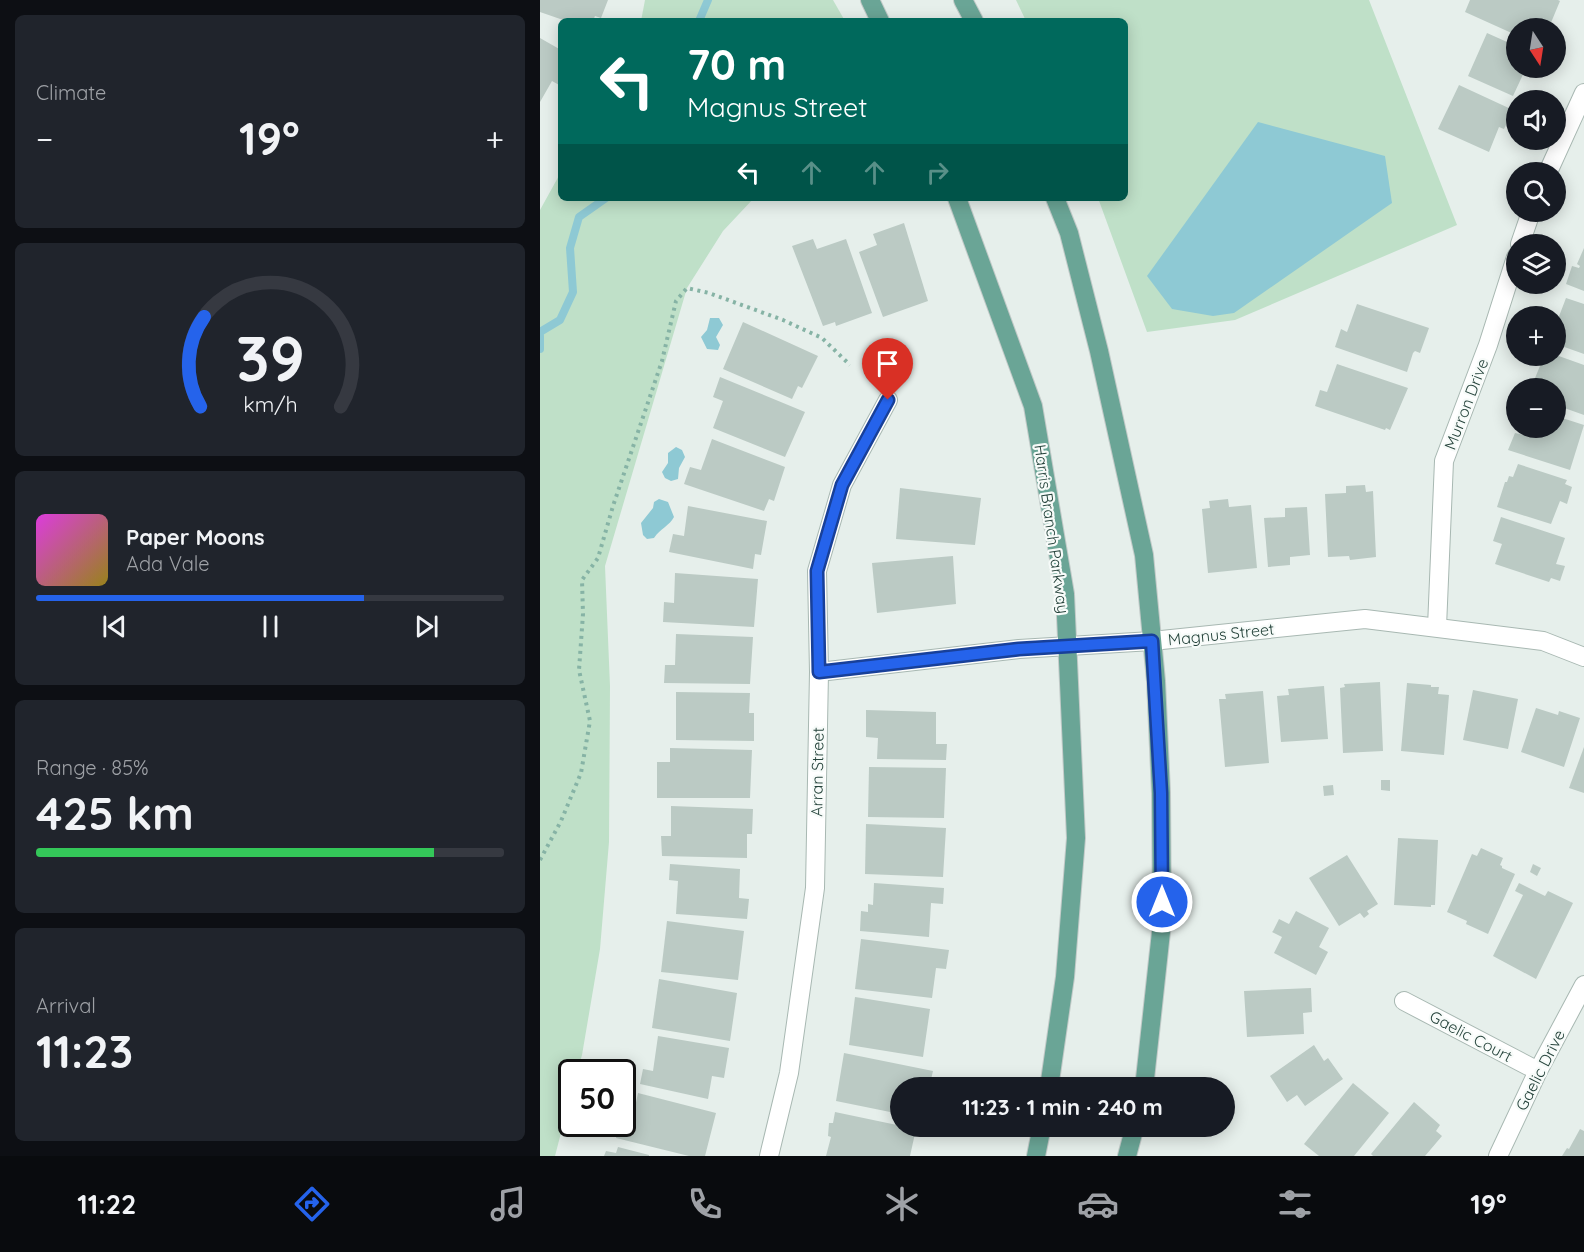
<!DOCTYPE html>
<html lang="en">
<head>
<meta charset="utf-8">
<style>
  body { margin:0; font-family:Quicksand,sans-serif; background:#20242c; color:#f1f3f6; height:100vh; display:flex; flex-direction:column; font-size:22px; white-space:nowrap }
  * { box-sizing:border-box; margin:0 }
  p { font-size:20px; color:#9ea1a6 }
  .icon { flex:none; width:33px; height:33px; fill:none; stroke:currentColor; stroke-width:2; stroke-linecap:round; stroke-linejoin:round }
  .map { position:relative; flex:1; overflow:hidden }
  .drawer { display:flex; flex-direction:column; gap:15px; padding:15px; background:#0d0f14; width:540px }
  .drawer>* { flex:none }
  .top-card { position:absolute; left:18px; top:18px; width:570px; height:183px; border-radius:9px; box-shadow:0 3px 15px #0003; background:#00695c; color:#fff; overflow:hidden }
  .needle { width:39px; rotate:168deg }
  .tools { position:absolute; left:966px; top:18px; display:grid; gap:12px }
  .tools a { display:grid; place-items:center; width:60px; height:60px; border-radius:50%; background:#171b24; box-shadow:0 3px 15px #0003; font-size:30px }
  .speed { position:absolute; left:18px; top:1059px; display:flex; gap:12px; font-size:30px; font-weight:700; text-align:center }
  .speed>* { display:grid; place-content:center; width:78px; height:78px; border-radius:50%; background:#171b24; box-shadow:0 3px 15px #0003; line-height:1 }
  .speed .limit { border:3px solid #111; border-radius:9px; background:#fff; color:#111 }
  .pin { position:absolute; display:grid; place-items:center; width:51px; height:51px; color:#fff; margin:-62px -26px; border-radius:50% 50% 50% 0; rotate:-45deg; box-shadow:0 0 6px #0007 }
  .pin .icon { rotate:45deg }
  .me { position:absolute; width:66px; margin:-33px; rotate:0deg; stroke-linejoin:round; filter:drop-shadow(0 0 4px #0008) }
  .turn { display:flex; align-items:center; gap:21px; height:126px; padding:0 30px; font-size:27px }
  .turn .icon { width:78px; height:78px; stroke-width:2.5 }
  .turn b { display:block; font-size:42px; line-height:51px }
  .lanes { display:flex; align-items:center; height:57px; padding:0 30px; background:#0003; justify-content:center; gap:30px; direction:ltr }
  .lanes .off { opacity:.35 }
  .big { font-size:45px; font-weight:700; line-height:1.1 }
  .drawer .widget { flex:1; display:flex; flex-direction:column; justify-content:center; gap:9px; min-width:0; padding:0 21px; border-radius:9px; background:#20242c }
  .drawer .dial { align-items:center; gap:0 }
  .dial svg { height:156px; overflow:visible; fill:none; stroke:#363941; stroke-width:7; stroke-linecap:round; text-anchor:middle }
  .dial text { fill:#f1f3f6; stroke:none }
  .song { display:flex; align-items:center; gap:18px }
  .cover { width:72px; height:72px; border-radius:9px; background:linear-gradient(135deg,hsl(300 70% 55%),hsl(50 70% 35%)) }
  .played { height:6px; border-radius:3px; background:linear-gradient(90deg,#2563eb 70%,#363941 70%) }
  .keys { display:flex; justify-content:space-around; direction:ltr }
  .heat { display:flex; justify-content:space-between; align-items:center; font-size:33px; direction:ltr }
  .charge { height:9px; border-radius:4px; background:linear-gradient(90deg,#34c759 85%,#363941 0) }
  .trip { position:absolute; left:350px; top:1077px; width:345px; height:60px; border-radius:30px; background:#171b24; box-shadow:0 3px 15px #0003; font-weight:700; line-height:60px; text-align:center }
  .tabs { display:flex; height:96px; justify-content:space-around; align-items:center; background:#090b0e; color:#9ea1a6 }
  .tabs .icon { width:42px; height:42px }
  .tabs .selected { color:#2563eb }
  .tabs b { font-size:27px; color:#f1f3f6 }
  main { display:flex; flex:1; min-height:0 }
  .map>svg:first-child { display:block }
  .green { fill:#bfe0c8 }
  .water { fill:#8ec9d4 }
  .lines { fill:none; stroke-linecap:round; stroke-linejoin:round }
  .stream { stroke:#8ec9d4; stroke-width:8 }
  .building { fill:#bbcac4 }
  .minor-casing { stroke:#a8b8b2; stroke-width:20 }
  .major-casing { stroke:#c2cac8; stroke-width:20 }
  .path { stroke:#86b3a5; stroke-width:4; stroke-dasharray:3 4.5; stroke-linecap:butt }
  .minor { stroke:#fff; stroke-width:18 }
  .major { stroke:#6aa596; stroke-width:18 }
  .route-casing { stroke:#184099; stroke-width:15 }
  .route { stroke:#2563eb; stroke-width:10 }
  .labels { text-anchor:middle; stroke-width:4.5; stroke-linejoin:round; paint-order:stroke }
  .street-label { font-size:16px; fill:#24423a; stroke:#f7fbf9 }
</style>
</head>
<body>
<main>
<section class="drawer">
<div class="widget"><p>Climate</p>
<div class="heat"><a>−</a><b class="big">19°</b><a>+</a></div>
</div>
<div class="widget dial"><svg viewBox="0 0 100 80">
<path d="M14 69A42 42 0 1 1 86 69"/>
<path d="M14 69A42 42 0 0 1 16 23" stroke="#2563eb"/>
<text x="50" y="56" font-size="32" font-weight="700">39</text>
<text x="50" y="72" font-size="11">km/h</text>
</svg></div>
<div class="widget">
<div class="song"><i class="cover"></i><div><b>Paper Moons</b><p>Ada Vale</p></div></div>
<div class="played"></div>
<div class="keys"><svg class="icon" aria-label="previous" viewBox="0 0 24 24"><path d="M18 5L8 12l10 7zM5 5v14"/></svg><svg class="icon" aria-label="pause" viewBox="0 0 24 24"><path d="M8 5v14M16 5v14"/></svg><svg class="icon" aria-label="next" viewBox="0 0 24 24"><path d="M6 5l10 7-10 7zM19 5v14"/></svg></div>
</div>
<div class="widget"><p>Range · 85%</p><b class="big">425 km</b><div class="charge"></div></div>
<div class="widget"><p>Arrival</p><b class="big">11:23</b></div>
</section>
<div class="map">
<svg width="1044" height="1156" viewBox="0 0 1044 1156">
  <rect width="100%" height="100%" fill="#e6efeb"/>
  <g class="green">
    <path d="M105,0H293L305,21H101Z"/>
    <path d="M476,0H829L917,225L695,320L607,332L558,198H585V21H486Z"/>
    <path d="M21,172V198H214L183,231L147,288L65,566L70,686L69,842L60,949L42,1055L37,1072H32L31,1094L15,1156H0V210Z"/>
  </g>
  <g class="water">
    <path d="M718,122L845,156L852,203L694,313L673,316L632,309L607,276Z"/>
    <path d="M170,318H179L183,325L176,337L180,345L178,350L167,349L161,337L167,330Z"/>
    <path d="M136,447L142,450L145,457L139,468L138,479L131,481L125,478L122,472L128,463V453Z"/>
    <path d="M119,499L128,502L134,517C130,525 120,529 114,538L107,539L103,535L101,523L113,508L114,502Z"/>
  </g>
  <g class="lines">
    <g class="stream">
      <path d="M159,21L168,0"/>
      <path d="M0,332L20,320L33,292L30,248L39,217L66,198"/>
      <path d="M0,336V349"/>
    </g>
  </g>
  <g class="building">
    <path d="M0,0H68L61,18L55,16L53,21H26L0,12Z"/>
    <path d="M930,0H1018L1020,1L1010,25L1003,21L999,28H976V35L925,12Z"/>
    <path d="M947,33L976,46V68H986L973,96L928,76Z"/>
    <path d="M0,38L21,50V86L12,81L0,102Z"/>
    <path d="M919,85L973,110L964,129L959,127L949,152L898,129Z"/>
    <path d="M364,223L388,301L343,317L319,252L337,245L333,234Z"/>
    <path d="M273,239L277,249L306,239L332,313L296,326L295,322L283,326L252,246Z"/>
    <path d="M1044,248V291L1026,284L1032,266L1039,268L1040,266L1037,264Z"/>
    <path d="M1026,298L1044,304V354L1016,344V318L1018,319Z"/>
    <path d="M817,304L889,328L880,353L875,351L873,353L867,372L795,347L801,329L807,332Z"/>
    <path d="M203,322L278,356L262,388L258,386L252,399L183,369Z"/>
    <path d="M1016,355L1044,365V415L1016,405V388H991L1004,356Z"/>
    <path d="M797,364L868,388L850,430L846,428L845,430L775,406L780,390L787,392Z"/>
    <path d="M180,377L265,412L245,457L173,428L183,401L173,397Z"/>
    <path d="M1016,416L1044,425L1030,470L968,450L975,433L984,435L985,432L978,430L979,428H1016Z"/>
    <path d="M172,439L245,467L234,501L229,499L224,511L144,484L150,467L161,470Z"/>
    <path d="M978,464L1027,480L1025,484L1032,487L1027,504L1020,501L1011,524L957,507L965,482H967L969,476L973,477Z"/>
    <path d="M825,485L826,492L833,491L836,557L810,560L809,556L788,557L785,494L806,493V486Z"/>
    <path d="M360,488L441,498L435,545L356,539Z"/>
    <path d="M688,499L689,507L711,505L717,568L668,573L662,509L670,508L669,501Z"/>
    <path d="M148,506L227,521L221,555L215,554L213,569L129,552L133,534L144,536Z"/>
    <path d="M767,507L770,555L750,557V565L728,567L724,518L745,517V508Z"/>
    <path d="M961,517L1025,538L1016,564L1025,566L1020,581L1011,578L1009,582L955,564L962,544L953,541Z"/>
    <path d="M413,556L416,604L337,613L332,563Z"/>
    <path d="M135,573L218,579L214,627L123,622L124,602L134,603Z"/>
    <path d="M136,634L213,637L210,684L124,683L125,665H135Z"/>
    <path d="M840,682L843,751L803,753L800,688L805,687L804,684Z"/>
    <path d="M867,683L891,685V687H899L898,694L909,695L904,755L861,751Z"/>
    <path d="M784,686L788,739L741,742L737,696L749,695L748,689Z"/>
    <path d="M933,690L978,699L968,749L923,740Z"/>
    <path d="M723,691L729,763L685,767L679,699H686L685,694Z"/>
    <path d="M136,692L210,693L209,713H214V741L136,740Z"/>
    <path d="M996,708L1018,715L1019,711L1040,718L1024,767L981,752Z"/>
    <path d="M326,710L396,712V744H407L406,760L337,759L338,738L326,737Z"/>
    <path d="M1044,747V793L1029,788Z"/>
    <path d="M130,748L212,750L210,798H117V762H130Z"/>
    <path d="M329,767L406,768L404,818L328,817Z"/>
    <path d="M841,780H850V791L841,790Z"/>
    <path d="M793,785L794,795L784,796L783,786Z"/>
    <path d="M131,806L213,809L212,834H207V858L122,856L121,836H131Z"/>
    <path d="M326,824L406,828L403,877L325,874Z"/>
    <path d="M858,838L898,840L895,905H891V907L854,905Z"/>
    <path d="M941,848L963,858L960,865L962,866V868L975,874L948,934L926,924L927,921L907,912L932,854L937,856Z"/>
    <path d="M807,855L838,904L827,911L829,914L824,918L820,913L799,926L769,878Z"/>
    <path d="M130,864L200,869L199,898L209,899L207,919L136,914L138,881L129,880Z"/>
    <path d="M993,864L1001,868L997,876L990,872Z"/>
    <path d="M334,883L404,888L403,904L391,903L389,937L320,931L321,911L328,912V904L333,905Z"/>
    <path d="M979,883L1005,896L1008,891L1033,903L996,979L953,956L983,895L975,891Z"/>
    <path d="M756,911L789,928L779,947L788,952L776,975L734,953L742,937L732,932L733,931L739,919L749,924Z"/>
    <path d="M127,921L204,931L198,980L121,972Z"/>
    <path d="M321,939L409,950L406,969L396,968L392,998L315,989Z"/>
    <path d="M119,979L197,993L190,1041L112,1028Z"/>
    <path d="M771,988L772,1012L763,1013L764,1034L707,1037L704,991Z"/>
    <path d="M315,997L390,1009L383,1057L309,1045Z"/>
    <path d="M118,1036L189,1048L184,1078L172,1076L168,1099L100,1084L103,1069L113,1071Z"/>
    <path d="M774,1045L784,1061L788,1058L803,1079L765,1106L757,1095L747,1102L730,1076Z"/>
    <path d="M304,1053L393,1071L389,1088H360V1114L296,1101Z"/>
    <path d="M813,1083L849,1113L814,1156H779L764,1144Z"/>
    <path d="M98,1093L176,1113L165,1156H149L76,1138L79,1124H82V1120L92,1122Z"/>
    <path d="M874,1102L900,1125L896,1131L902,1136L885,1156H833L831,1154Z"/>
    <path d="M295,1112L376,1129L370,1156H286L291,1137L288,1136L289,1123H293Z"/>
    <path d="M1040,1129L1044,1131V1156H1022L1027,1148L1029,1149Z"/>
    <path d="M78,1147L109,1155V1156H64L66,1151L76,1153Z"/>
  </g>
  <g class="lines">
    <defs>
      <g id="minor">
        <path d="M1008,172L1044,93"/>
        <path d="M980,244L991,212"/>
        <path d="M897,627L904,461L948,345L976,257"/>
        <path d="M279,672L479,649L612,641L825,619L1003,641L1044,657"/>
        <path d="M864,1001L998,1071"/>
        <path d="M229,1156L249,1073L275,888L279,672L277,571L302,485L348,400"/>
        <path d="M958,1156L998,1071L1044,985"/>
      </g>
      <g id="major">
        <path d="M330,0L340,21"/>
        <path d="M423,0L434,21"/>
        <path d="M417,198L493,406L525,594L536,838L525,977L509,1088"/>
        <path d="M515,198L529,233L559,351L604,555L616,681L621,793L622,923L604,1088"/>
        <path d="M496,1156L502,1126"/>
        <path d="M587,1156L595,1126"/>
      </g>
    </defs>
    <use href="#minor" class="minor-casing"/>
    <use href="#major" class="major-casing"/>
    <path class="path" d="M0,860L21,821L41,773L50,721L39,670L43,614L42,580L58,558L73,506L122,361L136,301L147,288L169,293L243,320L282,338L310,365"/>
    <use href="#minor" class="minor"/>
    <use href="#major" class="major"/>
  </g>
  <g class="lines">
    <defs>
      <path id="route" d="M348,400L302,485L277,571L279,672L479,649L612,641L621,793L622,902"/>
    </defs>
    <use href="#route" class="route-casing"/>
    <use href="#route" class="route"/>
  </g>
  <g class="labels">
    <g class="street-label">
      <text transform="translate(926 404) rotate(-69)" y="6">Murron Drive</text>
      <text transform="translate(512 529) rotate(82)" y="6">Harris Branch Parkway</text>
      <text transform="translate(681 634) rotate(-6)" y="6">Magnus Street</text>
      <text transform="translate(277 772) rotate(-89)" y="6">Arran Street</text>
      <text transform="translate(931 1036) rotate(28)" y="6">Gaelic Court</text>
      <text transform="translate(1000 1070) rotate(-63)" y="6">Gaelic Drive</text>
    </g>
  </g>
</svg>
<div class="tools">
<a><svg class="needle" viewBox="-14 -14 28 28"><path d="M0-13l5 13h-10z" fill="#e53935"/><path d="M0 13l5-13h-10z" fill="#9ea1a6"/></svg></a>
<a><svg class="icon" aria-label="sound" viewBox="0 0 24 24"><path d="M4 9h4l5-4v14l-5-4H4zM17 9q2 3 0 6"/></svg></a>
<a><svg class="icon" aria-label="search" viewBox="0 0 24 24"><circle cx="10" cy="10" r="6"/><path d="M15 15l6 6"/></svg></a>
<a><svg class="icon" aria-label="layers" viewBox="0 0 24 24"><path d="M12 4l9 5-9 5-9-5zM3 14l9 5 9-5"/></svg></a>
<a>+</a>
<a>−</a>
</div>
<div class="speed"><div class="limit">50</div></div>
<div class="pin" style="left:348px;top:400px;background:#d93025"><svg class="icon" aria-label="arrive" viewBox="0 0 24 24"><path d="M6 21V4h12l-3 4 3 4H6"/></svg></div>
<svg class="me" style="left:622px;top:902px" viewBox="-20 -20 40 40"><circle r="17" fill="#2563eb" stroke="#fff" stroke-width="3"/><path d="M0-11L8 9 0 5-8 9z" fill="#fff"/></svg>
<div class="trip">11:23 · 1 min · 240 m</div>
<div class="top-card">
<div class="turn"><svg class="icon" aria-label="left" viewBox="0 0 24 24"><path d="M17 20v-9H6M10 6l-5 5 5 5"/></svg><div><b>70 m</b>Magnus Street</div></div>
<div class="lanes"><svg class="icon" aria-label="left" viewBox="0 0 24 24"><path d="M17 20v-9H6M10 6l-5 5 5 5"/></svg><svg class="icon off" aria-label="ahead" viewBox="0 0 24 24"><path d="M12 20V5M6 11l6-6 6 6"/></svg><svg class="icon off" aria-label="ahead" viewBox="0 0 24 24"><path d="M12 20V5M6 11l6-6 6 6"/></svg><svg class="icon off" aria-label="right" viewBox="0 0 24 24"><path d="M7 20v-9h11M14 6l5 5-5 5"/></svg></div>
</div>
</div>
</main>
<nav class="tabs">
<b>11:22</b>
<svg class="icon selected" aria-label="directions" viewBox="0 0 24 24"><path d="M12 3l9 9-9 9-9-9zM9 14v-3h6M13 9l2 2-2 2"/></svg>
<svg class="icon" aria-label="music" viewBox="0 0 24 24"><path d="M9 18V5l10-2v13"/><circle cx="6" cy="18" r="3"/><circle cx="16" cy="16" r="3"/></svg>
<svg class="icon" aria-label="phone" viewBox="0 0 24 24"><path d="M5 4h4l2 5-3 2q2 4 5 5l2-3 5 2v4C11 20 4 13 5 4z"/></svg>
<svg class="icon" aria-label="climate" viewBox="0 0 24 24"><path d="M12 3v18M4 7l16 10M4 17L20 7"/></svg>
<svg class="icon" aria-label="car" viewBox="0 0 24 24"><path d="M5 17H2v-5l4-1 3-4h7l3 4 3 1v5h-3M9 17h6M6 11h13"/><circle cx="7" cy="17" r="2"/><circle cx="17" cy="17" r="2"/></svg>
<svg class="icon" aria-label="filters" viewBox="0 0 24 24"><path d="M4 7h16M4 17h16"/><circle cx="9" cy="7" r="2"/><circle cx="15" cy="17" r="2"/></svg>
<b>19°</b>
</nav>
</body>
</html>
